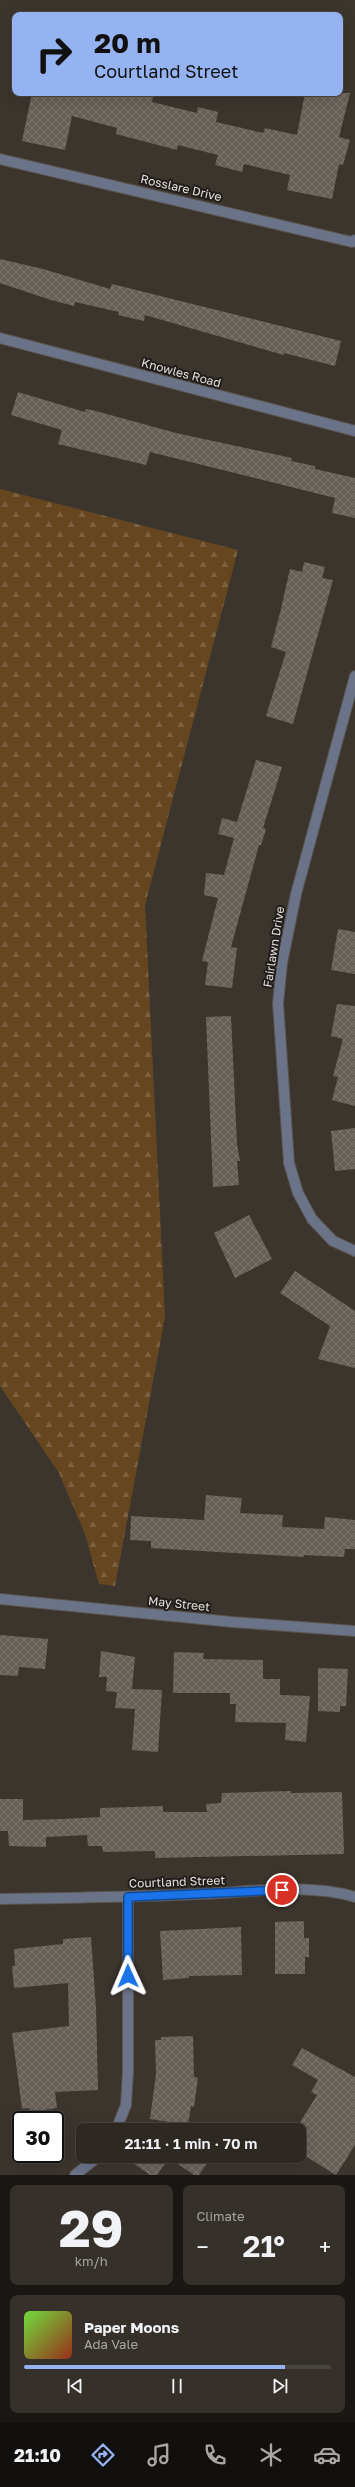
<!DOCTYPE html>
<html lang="en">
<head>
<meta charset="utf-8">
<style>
  body { margin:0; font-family:"Golos Text",sans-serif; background:#35302a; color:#f1f3f6; height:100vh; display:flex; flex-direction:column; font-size:15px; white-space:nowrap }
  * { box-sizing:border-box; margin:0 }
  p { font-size:13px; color:#a7a6a5 }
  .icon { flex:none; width:22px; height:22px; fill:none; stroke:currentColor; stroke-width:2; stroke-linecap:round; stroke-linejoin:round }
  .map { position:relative; height:2175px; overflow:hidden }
  .panel { display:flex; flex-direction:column; gap:10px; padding:10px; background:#191613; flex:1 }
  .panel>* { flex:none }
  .banner { position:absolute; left:12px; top:12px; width:331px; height:84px; border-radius:8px; box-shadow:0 4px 16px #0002,0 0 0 1px #484440; background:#95b2f1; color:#111; overflow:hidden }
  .speed { position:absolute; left:12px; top:2111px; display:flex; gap:8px; font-size:20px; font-weight:700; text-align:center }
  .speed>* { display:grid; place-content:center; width:52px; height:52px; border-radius:50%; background:#2d2822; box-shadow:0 4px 16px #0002,0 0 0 1px #484440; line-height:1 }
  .speed .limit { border:2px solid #111; border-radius:6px; background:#fff; color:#111 }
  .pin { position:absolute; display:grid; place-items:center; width:34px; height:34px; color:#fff; margin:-17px; border:2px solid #fff; border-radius:50%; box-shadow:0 1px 4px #0007 }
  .me { position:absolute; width:44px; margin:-22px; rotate:359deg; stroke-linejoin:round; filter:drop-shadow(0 0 3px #0008) }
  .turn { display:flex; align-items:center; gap:14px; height:84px; padding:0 16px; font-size:18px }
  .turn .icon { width:52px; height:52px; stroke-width:2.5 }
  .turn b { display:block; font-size:28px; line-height:34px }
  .big { font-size:30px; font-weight:600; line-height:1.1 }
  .panel .widget { flex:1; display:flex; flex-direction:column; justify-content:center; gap:6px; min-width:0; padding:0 14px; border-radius:8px; background:#35302a }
  .panel .dial { align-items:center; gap:0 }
  .dial b { font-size:52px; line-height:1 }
  .song { display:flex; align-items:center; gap:12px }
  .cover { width:48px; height:48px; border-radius:6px; background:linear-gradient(135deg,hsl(100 70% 55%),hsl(10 70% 35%)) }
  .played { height:4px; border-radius:2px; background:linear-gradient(90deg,#95b2f1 85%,#484440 85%) }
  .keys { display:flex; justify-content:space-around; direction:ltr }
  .heat { display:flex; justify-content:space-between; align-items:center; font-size:22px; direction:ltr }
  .panel .tiles { flex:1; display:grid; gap:10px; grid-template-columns:1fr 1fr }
  .widget:last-child { grid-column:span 2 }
  .trip { position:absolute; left:76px; top:2123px; width:230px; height:40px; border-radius:8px; background:#2d2822; box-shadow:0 4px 16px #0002,0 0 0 1px #484440; font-weight:600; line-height:40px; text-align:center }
  .tabs { display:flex; height:64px; justify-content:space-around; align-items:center; background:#12100e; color:#a7a6a5 }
  .tabs .icon { width:28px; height:28px }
  .tabs .current { color:#95b2f1 }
  .tabs b { font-size:18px; color:#f1f3f6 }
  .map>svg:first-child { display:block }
  .forest { fill:url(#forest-firs) }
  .building { fill:url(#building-cross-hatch) }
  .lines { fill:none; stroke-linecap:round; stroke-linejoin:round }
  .minor-casing { stroke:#5a544d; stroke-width:12 }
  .minor { stroke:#6b7388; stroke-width:10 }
  .route-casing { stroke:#114b97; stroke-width:10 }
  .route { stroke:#1a73e8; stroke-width:7 }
  .labels { text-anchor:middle; stroke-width:4; stroke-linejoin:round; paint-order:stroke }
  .street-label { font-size:12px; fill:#e4e0dc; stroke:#201d1a }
</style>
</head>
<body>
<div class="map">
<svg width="355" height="2175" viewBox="0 0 355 2175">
  <defs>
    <pattern id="forest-firs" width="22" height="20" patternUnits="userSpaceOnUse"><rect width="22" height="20" fill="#66461f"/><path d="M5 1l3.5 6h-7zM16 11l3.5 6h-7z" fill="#7c603f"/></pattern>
    <pattern id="building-cross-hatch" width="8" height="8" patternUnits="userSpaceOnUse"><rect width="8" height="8" fill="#676058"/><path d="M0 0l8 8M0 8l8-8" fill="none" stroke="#7d766f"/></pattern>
  </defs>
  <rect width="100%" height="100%" fill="#3c352e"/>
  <path class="forest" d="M0,489L238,550L145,905L165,1317L115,1586L99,1584L85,1534L59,1473L0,1386Z"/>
  <g class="building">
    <path d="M32,93H154L152,102L197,113L198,107L218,112L216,122L263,133L265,128L297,135L305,93H350L339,137L350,140L343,165L339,164L332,199L287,190L290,175L244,164L242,172L215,165L218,155L178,145L177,150L116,134L117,128L72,116L65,150L22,141Z"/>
    <path d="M0,259L43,269L110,289L112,284L341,341L335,366L284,353V355L273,352L145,315L144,321L118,315L119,312L75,302L74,306L51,300L0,283Z"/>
    <path d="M18,392L85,412L86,409L92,410L176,433L292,458L291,461L315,466V469L355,478V518L332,513L335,498L150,452L146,465L58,444L62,430L11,415Z"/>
    <path d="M304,562L325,567L322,578L333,580L293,724L266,716L286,652L271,647L281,609L290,569L302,572Z"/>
    <path d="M256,760L282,767L263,828L266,829L261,845H259L231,947L237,948L232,988L205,985L208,962L202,961L218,898L204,895L206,873L224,875L234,838L218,834L222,818L237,822Z"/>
    <path d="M338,929L355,932V974L331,970Z"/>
    <path d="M337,1004L355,1006V1106L332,1100L338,1077L333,1076L343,1039L331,1036Z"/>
    <path d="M231,1016L237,1144L240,1161H237L239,1185L213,1187L206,1017Z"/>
    <path d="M355,1128V1169L335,1171L331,1131Z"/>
    <path d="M249,1215L272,1259L235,1278L214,1233Z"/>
    <path d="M295,1271L355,1311V1368L318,1359L330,1326L280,1293Z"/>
    <path d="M206,1495L242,1498L240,1513L283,1515L282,1527L324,1529L325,1517L355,1520V1549H345L344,1557L304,1555V1557L151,1548V1541L130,1540L131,1516L204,1520Z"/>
    <path d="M0,1635L48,1639L45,1669L19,1667L18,1676L0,1675Z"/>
    <path d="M101,1651L135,1657L132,1689L162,1690L158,1752L132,1750L135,1709L115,1708L117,1692L106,1691L107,1677H99Z"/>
    <path d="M174,1652L204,1653L203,1659L263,1660V1679H280V1695L310,1696L306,1742L285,1740L286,1723L235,1722L236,1704H230V1693H173Z"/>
    <path d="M318,1668L348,1669L346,1706H340V1712L318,1711Z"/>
    <path d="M291,1791V1793L342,1792L344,1854L155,1858V1851L103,1852L102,1846H88L87,1835L46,1837V1847L9,1846L8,1831H0V1799H23V1820L62,1819L100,1817V1808L163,1806V1812H207L206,1804L221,1803L222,1793Z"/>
    <path d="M304,1921V1938H309V1957H305V1974H275V1922Z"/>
    <path d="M241,1927L242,1975L189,1976V1978L163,1980L160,1931Z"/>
    <path d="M91,1937L96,2008L98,2090L55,2092L57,2108L30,2112L29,2108L22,2109L12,2033L69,2026L68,1983L14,1988L12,1966H15L14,1949L63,1944V1939Z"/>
    <path d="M193,2036L194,2077L198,2078L194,2107L191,2106L188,2125L150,2119L156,2074L155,2040H161V2037Z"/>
    <path d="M302,2048L355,2077V2145L336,2175L299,2152V2124L317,2095L311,2092L318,2080L292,2065Z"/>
    <path d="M123,2156H212L199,2175H194L169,2158L157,2175H150Z"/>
  </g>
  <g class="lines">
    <defs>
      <g id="minor">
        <path d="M0,159L352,242L355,240"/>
        <path d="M0,338L355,431"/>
        <path d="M355,676L296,894L282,963L278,1003L289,1163L298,1193L312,1219L333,1241L355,1251"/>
        <path d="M0,1599L232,1622L355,1631"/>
        <path d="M0,1899C67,1898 134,1897 201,1894C251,1892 307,1883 355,1897"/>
        <path d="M116,2130L126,2105L128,2072V1897"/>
        <path d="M75,2175L99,2156"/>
      </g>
    </defs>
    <use href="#minor" class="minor-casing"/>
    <use href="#minor" class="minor"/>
  </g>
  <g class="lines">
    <defs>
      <path id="route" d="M128,1976V1897L282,1890"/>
    </defs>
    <use href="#route" class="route-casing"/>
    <use href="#route" class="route"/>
  </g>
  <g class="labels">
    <g class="street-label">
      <text transform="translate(181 188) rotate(13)" y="4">Rosslare Drive</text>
      <text transform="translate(181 373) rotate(15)" y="4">Knowles Road</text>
      <text transform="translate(274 947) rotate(-81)" y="4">Fairlawn Drive</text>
      <text transform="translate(179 1604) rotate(6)" y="4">May Street</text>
      <text transform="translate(177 1882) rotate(-2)" y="4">Courtland Street</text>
    </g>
  </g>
</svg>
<div class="speed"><div class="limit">30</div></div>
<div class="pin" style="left:282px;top:1890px;background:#d93025"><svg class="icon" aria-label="arrive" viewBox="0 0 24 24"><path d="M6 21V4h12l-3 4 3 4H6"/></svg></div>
<svg class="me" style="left:128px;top:1976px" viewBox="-20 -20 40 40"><path d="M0-17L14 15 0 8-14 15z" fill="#1a73e8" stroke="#fff" stroke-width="4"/></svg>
<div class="trip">21:11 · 1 min · 70 m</div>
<div class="banner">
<div class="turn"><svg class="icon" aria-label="right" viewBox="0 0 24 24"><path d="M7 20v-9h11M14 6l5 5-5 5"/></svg><div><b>20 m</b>Courtland Street</div></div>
</div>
</div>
<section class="panel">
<div class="tiles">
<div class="widget dial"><b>29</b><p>km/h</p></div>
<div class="widget"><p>Climate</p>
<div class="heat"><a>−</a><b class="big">21°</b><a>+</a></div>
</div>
<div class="widget">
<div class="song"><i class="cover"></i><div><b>Paper Moons</b><p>Ada Vale</p></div></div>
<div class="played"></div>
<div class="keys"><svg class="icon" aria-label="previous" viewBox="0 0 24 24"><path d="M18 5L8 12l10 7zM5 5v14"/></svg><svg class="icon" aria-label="pause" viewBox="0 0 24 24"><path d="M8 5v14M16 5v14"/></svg><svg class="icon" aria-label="next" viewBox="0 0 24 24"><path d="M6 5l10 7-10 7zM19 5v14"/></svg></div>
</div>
</div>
</section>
<nav class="tabs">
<b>21:10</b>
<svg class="icon current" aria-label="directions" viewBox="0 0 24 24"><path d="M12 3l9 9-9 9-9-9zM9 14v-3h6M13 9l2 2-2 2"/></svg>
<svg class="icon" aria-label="music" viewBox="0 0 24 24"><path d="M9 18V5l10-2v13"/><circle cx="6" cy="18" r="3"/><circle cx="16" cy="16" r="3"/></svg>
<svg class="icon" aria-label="phone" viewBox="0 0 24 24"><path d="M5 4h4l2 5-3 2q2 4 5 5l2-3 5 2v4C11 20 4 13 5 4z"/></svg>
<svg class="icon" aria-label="climate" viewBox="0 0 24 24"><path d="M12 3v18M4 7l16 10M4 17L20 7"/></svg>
<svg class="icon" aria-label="car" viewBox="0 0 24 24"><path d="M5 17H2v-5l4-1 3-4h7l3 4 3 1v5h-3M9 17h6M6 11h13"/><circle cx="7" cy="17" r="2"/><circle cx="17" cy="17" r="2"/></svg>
</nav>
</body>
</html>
